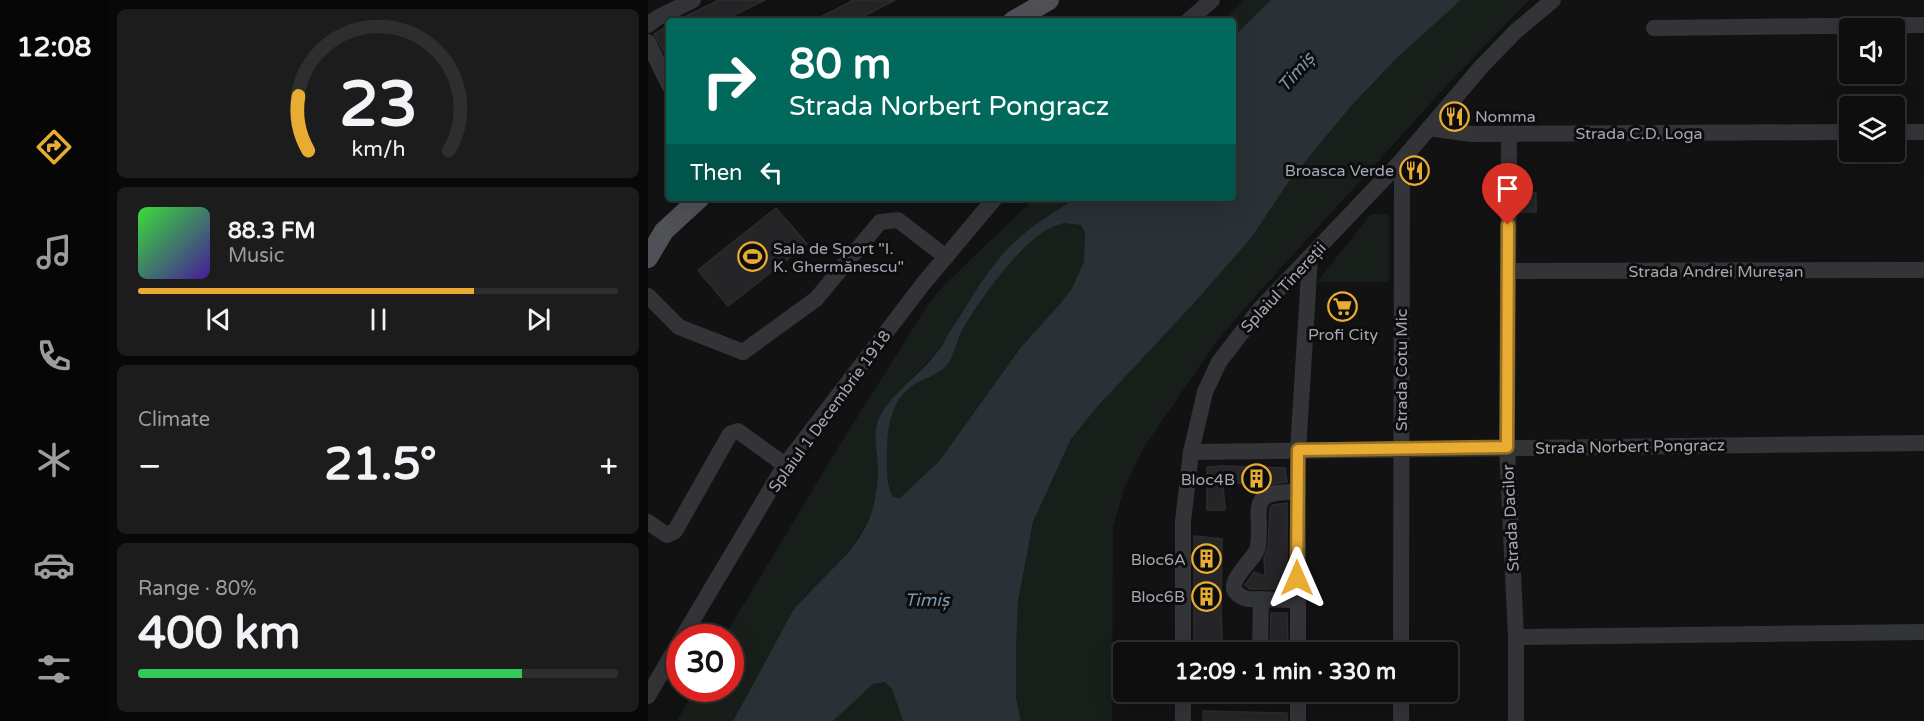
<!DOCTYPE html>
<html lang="en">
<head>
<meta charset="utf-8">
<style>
  body { margin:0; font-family:"Varela Round",sans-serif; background:#1c1c1c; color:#f1f3f6; height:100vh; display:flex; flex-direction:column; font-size:22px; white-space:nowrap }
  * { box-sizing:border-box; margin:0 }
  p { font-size:20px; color:#9b9c9e }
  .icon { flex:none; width:33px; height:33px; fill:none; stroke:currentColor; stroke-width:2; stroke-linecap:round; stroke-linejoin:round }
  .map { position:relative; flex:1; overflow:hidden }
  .details { display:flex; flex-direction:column; gap:9px; padding:9px; background:#080808; width:540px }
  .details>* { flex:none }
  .hud { position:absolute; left:18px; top:18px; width:570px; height:183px; border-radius:6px; box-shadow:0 6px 24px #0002,0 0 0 2px #2e2e2e; background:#00695c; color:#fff; overflow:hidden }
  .fabs { position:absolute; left:1191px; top:18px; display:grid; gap:12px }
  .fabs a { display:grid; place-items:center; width:66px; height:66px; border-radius:6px; background:#0e0e0e; box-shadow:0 6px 24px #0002,0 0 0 2px #2e2e2e; font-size:30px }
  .speed { position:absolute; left:18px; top:624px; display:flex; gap:12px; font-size:30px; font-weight:700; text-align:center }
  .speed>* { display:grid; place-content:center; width:78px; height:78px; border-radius:50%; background:#0e0e0e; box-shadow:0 6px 24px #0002,0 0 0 2px #2e2e2e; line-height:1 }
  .speed .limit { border:9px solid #d22; background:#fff; color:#111 }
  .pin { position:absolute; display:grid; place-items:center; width:51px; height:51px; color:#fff; margin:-62px -26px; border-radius:50% 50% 50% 0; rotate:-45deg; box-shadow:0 0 6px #0007 }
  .pin .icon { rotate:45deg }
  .me { position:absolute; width:66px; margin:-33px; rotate:0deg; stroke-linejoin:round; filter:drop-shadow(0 0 4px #0008) }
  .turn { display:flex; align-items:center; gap:21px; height:126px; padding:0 24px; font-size:27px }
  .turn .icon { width:78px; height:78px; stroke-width:2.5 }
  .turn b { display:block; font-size:42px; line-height:51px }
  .then { display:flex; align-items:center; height:57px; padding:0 24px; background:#0003; gap:12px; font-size:22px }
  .big { font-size:45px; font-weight:700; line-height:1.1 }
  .details .widget { flex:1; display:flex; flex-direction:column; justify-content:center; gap:9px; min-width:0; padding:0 21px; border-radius:9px; background:#1c1c1c }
  .details .dial { align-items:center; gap:0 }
  .dial svg { height:156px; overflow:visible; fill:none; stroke:#2e2e2e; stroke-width:7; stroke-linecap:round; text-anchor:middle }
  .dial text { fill:#f1f3f6; stroke:none }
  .song { display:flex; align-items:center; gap:18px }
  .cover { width:72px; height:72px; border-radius:9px; background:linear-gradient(135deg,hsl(120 70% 55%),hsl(260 70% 35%)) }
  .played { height:6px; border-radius:3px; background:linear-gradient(90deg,#e9ac33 70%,#2e2e2e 70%) }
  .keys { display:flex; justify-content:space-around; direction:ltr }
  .heat { display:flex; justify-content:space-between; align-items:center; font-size:33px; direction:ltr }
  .charge { height:9px; border-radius:4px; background:linear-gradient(90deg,#34c759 80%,#2e2e2e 0) }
  .trip { position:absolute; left:465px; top:642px; width:345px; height:60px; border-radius:6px; background:#0e0e0e; box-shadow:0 6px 24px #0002,0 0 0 2px #2e2e2e; font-weight:700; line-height:60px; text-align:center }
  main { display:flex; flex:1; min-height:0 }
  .dock { display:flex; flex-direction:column; width:108px; justify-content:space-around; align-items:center; background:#060606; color:#9b9c9e }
  .dock .icon { width:42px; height:42px }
  .dock .active { color:#e9ac33 }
  .dock b { font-size:27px; color:#f1f3f6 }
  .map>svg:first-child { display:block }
  .green { fill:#181e19 }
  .water { fill:#293036; fill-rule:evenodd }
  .building { fill:#252527; stroke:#2c2c2f; stroke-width:1.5 }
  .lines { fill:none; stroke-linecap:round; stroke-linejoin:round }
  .minor { stroke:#333438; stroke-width:16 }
  .major { stroke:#4f5157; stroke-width:20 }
  .route-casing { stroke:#977021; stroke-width:15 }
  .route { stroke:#e9ac33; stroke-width:10 }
  .labels { text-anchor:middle; stroke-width:6; stroke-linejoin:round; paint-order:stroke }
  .poi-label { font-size:16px; fill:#a4a8b3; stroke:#0d0d0e; text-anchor:end }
  .street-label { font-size:16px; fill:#a4a8b3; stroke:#0d0d0e }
  .water-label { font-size:18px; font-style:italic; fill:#7b96ad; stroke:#0d0d0e }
</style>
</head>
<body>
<main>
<nav class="dock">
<b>12:08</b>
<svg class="icon active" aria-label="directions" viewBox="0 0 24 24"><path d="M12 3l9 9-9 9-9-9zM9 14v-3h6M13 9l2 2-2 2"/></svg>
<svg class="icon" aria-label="music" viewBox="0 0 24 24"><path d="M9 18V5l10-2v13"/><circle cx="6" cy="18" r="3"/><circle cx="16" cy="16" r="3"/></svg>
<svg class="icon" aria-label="phone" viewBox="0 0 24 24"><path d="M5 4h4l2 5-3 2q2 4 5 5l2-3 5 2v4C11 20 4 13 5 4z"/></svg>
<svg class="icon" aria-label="climate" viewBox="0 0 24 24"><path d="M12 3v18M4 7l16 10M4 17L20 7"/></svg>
<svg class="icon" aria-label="car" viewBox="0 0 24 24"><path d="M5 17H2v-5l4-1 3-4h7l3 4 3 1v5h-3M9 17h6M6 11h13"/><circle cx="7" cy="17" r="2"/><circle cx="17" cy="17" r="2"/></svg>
<svg class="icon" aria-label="filters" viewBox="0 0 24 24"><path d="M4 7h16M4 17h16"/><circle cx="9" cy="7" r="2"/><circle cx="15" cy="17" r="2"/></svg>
</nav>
<section class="details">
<div class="widget dial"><svg viewBox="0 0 100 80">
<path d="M14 69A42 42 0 1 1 86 69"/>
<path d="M14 69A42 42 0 0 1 9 41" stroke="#e9ac33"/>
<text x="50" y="56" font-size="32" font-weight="700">23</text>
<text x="50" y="72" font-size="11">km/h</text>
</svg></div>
<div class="widget">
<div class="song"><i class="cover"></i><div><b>88.3 FM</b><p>Music</p></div></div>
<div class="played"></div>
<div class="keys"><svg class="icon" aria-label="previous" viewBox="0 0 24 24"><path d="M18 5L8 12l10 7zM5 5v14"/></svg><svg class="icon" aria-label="pause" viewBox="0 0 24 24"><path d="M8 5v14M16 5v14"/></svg><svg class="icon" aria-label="next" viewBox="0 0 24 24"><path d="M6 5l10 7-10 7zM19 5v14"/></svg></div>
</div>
<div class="widget"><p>Climate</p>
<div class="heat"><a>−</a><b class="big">21.5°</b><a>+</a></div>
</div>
<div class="widget"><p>Range · 80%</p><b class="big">400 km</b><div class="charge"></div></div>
</section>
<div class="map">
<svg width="1276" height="721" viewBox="0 0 1276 721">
  <rect width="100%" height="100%" fill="#121213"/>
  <g class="green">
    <path d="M596,0H623L585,37V21H574Z"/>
    <path d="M813,0H881L800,84L596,309L569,341L496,447L477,486L465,528L464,721H373L368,697V651L370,602L385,522L423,439L449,407L548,301L603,238L642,180L704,105L750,57Z"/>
    <path d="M387,198H429L408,211L351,259L320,302L290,351L249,394L227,432L230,469L228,492L224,512L214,532L193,560L156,597L130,639L85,721H29L47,689L82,688V638L76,637L188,451L281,303L297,284Z"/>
    <path d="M723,214H741V282H669Z"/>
    <path d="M416,223L433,225L437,233L436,262L423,290L411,305L373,347L292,460L252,498L245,497C236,480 236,439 241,420C245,408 253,394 264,386C275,377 291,371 301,360C307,353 311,336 316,327C331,301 373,243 399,230C404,227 410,225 416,223Z"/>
    <path d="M237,682L244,688L255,721H185L225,683Z"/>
  </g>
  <path class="water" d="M623,0H813L750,57L704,105L642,180L603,238L548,301L449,407L423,439L385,522L370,602L368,651V697L373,721H255L244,689L237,682L225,684L185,721H85L145,611C171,578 211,552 224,511C228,498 229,484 230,470C230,452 223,433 232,416C246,391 273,374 290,351C294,347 296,341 299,336C316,310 331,283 350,260C371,233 401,215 429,198H585V37ZM416,223L433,225L437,233L436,262L423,290L411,305L373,347L292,460L252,498L245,497C238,484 239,471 239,456C239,430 241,403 264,386C275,378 290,376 299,365C307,354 309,339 316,327C331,301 373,243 399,230C404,227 410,225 416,223Z"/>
  <g class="building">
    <path d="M71,0H117L74,21H28Z"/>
    <path d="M206,0H247L206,21H165Z"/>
    <path d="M21,25V61L6,34Z"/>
    <path d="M871,193H888V212H872Z"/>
    <path d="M128,208L159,244L80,306L50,270Z"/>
    <path d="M574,466L637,468L639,482L623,484L575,483L577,510H559V467Z"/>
    <path d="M639,503V589H602L597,585L606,572L617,576L616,558L620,547L622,508L625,505Z"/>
    <path d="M546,536L574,539L573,616L575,652L546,651Z"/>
    <path d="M623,613H639L640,652H622Z"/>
    <path d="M555,711L639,713V721H555Z"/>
  </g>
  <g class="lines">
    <g class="minor">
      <path d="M540,21L564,0"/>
      <path d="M0,25L9,18L45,0"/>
      <path d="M1006,28L1276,25"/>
      <path d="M0,42L21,85"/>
      <path d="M781,128L823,134L1202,132"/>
      <path d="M1246,132H1276"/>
      <path d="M861,134L859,447L868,637V721"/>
      <path d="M860,271L1276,270"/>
      <path d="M0,296L31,327L95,352L168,299L232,222L250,220L298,257"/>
      <path d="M543,452L1276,443"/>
      <path d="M0,522L19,535L27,531L82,434L90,431L137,465"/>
      <path d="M649,600L599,599C565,587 608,562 610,546C615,509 596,491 649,492"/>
      <path d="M868,637L1276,632"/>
      <path d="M34,638L137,465L275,284L347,198"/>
      <path d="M535,652V521L543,452L557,392L571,362L612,309L754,160L834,66L868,31L905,0"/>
      <path d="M612,652L613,599"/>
      <path d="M650,652V450L662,257"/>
      <path d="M753,652L754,160"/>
      <path d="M535,692V721"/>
      <path d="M650,692V721"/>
      <path d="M0,696L32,641"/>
      <path d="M753,721V692"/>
    </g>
    <g class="major">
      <path d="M365,21L401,0"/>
      <path d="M0,258L16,231L52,198"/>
    </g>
  </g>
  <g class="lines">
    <defs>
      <path id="route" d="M649,578L650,450L859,447L860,225"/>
    </defs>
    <use href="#route" class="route-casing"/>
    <use href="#route" class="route"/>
  </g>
  <defs>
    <symbol id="restaurant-ring" viewBox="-11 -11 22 22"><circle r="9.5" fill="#0d0d0e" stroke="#e9ac33" stroke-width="1.5"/><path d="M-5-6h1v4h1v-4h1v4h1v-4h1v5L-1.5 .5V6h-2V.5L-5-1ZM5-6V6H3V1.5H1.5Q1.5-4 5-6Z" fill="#e9ac33"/></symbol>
    <symbol id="stadium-ring" viewBox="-11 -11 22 22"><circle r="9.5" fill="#0d0d0e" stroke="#e9ac33" stroke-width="1.5"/><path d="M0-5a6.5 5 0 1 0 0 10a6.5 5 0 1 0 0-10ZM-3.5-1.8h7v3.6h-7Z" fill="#e9ac33"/></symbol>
    <symbol id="supermarket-ring" viewBox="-11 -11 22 22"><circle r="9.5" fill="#0d0d0e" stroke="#e9ac33" stroke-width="1.5"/><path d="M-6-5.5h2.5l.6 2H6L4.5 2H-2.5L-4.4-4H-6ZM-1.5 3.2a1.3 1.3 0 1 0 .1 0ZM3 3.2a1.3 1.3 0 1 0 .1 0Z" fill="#e9ac33"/></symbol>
    <symbol id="building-ring" viewBox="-11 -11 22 22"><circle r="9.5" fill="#0d0d0e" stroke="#e9ac33" stroke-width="1.5"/><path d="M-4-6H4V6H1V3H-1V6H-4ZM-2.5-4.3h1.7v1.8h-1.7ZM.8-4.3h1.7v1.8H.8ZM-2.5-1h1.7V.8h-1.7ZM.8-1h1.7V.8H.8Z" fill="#e9ac33"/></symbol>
  </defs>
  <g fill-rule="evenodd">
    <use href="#restaurant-ring" x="790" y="100" width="33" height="33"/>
    <use href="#restaurant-ring" x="750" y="154" width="33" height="33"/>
    <use href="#stadium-ring" x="88" y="240" width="33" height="33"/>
    <use href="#supermarket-ring" x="678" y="290" width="33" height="33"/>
    <use href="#building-ring" x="592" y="462" width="33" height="33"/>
    <use href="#building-ring" x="542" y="542" width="33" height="33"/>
    <use href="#building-ring" x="542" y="580" width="33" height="33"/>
  </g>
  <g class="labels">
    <g class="poi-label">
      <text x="827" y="122" text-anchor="start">Nomma</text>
      <text x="746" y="176">Broasca Verde</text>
      <text x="125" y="254" text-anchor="start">Sala de Sport "I.<tspan x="125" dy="18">K. Ghermănescu"</tspan></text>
      <text x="695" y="340" text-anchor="middle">Profi City</text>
      <text x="587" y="485">Bloc4B</text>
      <text x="538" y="565">Bloc6A</text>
      <text x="537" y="602">Bloc6B</text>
    </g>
    <g class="street-label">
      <text x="991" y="139">Strada C.D. Loga</text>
      <text x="1068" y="277">Strada Andrei Mureșan</text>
      <text transform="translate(635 287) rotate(-47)" y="6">Splaiul Tinereții</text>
      <text transform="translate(753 370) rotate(-90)" y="6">Strada Cotu Mic</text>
      <text transform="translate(181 411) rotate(-54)" y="6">Splaiul 1 Decembrie 1918</text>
      <text transform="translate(982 446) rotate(-1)" y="6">Strada Norbert Pongracz</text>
      <text transform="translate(862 518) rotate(-93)" y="6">Strada Dacilor</text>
    </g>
    <g class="water-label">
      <text transform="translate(648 72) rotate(-49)" y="6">Timiș</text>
      <text x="279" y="606">Timiș</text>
    </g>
  </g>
</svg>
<div class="fabs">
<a><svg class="icon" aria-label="sound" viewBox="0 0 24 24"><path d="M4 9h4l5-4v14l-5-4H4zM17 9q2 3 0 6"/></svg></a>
<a><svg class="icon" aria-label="layers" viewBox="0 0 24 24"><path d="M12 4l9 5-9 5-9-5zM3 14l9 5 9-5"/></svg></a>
</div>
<div class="speed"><div class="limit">30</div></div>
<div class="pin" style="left:860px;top:225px;background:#d93025"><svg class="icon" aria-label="arrive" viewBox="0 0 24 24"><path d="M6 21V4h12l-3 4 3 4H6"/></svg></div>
<svg class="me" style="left:649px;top:578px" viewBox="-20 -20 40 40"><path d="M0-17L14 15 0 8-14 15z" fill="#e9ac33" stroke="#fff" stroke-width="4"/></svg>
<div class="trip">12:09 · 1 min · 330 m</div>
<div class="hud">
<div class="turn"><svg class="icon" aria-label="right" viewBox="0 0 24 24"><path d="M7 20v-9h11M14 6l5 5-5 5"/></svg><div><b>80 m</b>Strada Norbert Pongracz</div></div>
<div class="then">Then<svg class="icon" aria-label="left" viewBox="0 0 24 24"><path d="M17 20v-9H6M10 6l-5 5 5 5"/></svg></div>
</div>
</div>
</main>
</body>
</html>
